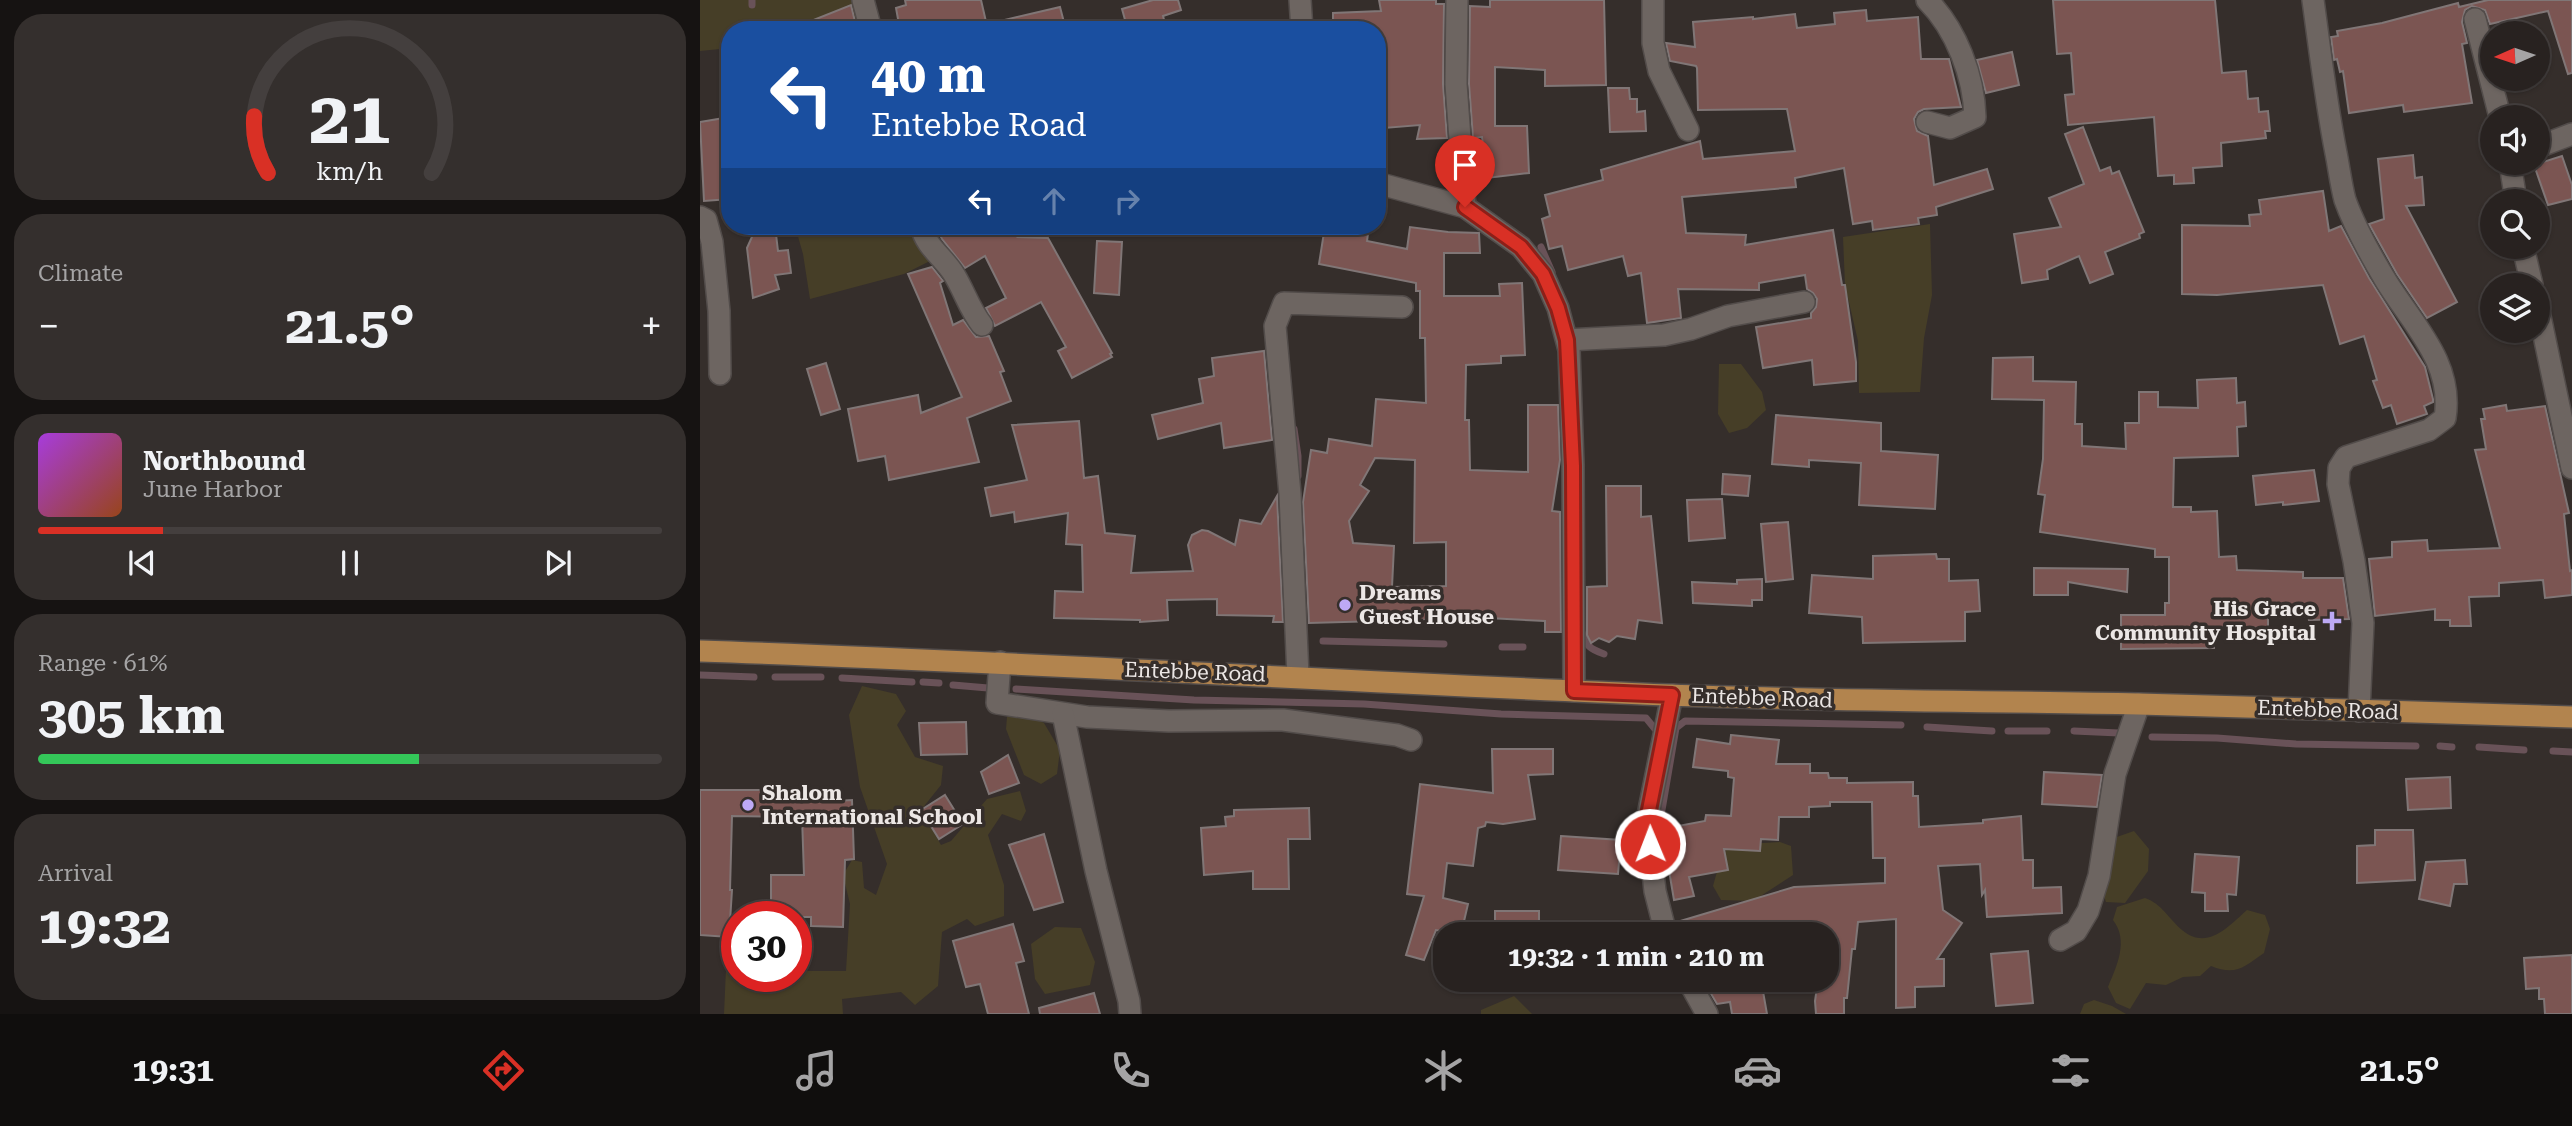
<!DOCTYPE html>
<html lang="en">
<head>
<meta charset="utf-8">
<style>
  body { margin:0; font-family:"Roboto Serif",serif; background:#342f2d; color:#f1f3f6; height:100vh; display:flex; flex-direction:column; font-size:26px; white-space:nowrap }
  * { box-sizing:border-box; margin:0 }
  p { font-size:23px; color:#a5a4a5 }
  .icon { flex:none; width:38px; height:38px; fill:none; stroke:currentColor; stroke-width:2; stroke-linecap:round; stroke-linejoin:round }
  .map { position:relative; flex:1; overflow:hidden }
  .side { display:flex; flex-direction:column; gap:14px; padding:14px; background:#161312; width:700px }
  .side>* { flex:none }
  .top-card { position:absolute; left:21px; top:21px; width:665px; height:214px; border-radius:28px; box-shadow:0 2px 5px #0004,0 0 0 2px #443f3e; background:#1a4fa0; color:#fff; overflow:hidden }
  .needle { width:46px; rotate:267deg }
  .fabs { position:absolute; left:1780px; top:21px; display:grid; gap:14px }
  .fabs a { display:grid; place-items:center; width:70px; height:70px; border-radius:50%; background:#282220; box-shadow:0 2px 5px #0004,0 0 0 2px #443f3e; font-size:35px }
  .speed { position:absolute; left:21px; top:901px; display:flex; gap:14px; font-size:35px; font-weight:700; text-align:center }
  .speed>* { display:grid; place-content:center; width:91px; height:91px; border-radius:50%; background:#282220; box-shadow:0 2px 5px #0004,0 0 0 2px #443f3e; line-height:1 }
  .speed .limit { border:10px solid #d22; background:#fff; color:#111 }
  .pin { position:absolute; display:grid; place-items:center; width:60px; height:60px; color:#fff; margin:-72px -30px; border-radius:50% 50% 50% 0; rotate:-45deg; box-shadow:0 0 7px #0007 }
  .pin .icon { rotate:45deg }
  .me { position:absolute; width:77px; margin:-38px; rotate:359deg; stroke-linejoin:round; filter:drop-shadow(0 0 5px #0008) }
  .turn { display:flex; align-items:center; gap:24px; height:147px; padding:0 35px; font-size:32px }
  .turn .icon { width:91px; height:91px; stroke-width:2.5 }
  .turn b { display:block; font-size:49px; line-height:60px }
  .lanes { display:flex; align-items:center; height:66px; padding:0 35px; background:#0003; justify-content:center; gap:35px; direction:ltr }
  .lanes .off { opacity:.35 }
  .big { font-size:52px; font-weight:700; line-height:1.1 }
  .side .tile { flex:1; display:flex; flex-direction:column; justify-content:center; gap:10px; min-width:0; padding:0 24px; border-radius:28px; background:#342f2d }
  .side .dial { align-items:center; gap:0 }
  .dial svg { height:182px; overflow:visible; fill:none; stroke:#443f3e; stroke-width:7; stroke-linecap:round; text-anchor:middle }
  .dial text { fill:#f1f3f6; stroke:none }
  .song { display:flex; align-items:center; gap:21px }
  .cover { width:84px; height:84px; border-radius:10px; background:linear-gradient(135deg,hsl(280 70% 55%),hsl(20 70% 35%)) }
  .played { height:7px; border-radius:4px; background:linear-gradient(90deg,#d93025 20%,#443f3e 20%) }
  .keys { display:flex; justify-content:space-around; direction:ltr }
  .heat { display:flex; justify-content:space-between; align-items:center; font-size:38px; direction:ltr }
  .charge { height:10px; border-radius:5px; background:linear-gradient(90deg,#34c759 61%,#443f3e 0) }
  .trip { position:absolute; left:733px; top:922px; width:406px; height:70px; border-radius:28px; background:#282220; box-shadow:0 2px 5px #0004,0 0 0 2px #443f3e; font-weight:700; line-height:70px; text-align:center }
  .menu { display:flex; height:112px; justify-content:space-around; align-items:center; background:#100e0d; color:#a5a4a5 }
  .menu .icon { width:49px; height:49px }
  .menu .current { color:#d93025 }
  .menu b { font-size:32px; color:#f1f3f6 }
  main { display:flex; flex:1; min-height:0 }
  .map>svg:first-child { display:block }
  .green { fill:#463e27 }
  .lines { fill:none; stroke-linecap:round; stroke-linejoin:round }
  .stream { stroke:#695258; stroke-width:7 }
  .building { fill:#7b5552; stroke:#807676; stroke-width:2; fill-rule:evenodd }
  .street-casing { stroke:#524c4a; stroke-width:24 }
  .primary-casing { stroke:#524c4a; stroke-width:24 }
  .street { stroke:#6d6561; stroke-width:21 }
  .primary { stroke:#b2844e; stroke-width:21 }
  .route-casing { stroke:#8d1f18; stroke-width:18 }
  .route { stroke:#d93025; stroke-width:12 }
  .poi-dot { fill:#bda9f5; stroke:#352e2b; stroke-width:2.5 }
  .labels { text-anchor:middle; stroke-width:7; stroke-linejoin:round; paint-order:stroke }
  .poi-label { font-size:21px; font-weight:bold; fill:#ece7e5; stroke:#352e2b; text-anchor:start }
  .street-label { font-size:21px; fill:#ece7e5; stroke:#352e2b }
</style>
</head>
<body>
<main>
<section class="side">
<div class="tile dial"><svg viewBox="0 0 100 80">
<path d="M14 69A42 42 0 1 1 86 69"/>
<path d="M14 69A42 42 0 0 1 8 44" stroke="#d93025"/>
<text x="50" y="56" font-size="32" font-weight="700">21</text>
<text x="50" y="72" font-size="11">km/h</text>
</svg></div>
<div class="tile"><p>Climate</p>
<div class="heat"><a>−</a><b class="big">21.5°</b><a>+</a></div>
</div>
<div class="tile">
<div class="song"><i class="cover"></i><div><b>Northbound</b><p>June Harbor</p></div></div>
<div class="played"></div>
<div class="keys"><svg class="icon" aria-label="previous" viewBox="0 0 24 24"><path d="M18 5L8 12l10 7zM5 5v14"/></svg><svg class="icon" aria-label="pause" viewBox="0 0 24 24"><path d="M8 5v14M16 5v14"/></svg><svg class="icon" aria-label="next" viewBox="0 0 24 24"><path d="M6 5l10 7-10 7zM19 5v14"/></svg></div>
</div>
<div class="tile"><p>Range · 61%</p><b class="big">305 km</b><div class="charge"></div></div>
<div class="tile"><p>Arrival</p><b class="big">19:32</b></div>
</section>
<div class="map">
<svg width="1872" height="1014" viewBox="0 0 1872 1014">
  <rect width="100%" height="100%" fill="#352e2b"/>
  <g class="green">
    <path d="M0,0H155L165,30H30V48L0,51Z"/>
    <path d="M1230,224L1232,295L1224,338L1220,392L1159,393L1158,341L1145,285L1143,237Z"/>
    <path d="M95,226H218L232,260L204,274L110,299L103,254Z"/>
    <path d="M1019,364H1041L1062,392L1066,410L1047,428L1029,433L1018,414Z"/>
    <path d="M162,686L196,694L206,711L197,725L215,757L243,766L241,785L221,810L241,845L251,841L287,799L320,791L326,811L321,821L302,814L288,835L304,885V916L275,926L267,919L242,932L238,986L215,1005L201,992L142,999L143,1014H24L26,969H37V976H96V971H146L150,904L143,875L152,860L162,862L164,888L176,895L187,864L160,787L149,715Z"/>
    <path d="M317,710L344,723L360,750L357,774L341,784L324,775L306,729L307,717Z"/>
    <path d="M1434,831L1449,849L1448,871L1425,903L1406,902L1401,888L1411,839Z"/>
    <path d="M1080,842L1091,846L1093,875L1053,901L1021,900L1013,886L1020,861L1029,845Z"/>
    <path d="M1445,898C1462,904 1468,918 1482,930C1507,951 1528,927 1547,910L1565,915L1570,929L1564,953C1544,967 1536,976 1511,966L1500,976L1483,977L1466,985L1446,983L1430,1009L1416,1003L1408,987C1417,965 1429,941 1413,920L1417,907Z"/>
    <path d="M355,927L381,928L395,962L390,985L345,994L335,979L331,944Z"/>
    <path d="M814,996L832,1014H781V1010Z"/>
    <path d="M1394,1000L1412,1006L1426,1014H1380L1384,1004Z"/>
  </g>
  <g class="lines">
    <g class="stream">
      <path d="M52,5V0"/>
      <path d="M841,247L852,272"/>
      <path d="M594,429L598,456V476"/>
      <path d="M882,632C886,646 890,649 904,654"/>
      <path d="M623,641L744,644"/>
      <path d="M802,647H823"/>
      <path d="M0,675L54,677"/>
      <path d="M75,677H121"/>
      <path d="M142,678L212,682"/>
      <path d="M223,682L239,683"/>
      <path d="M253,685L288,688"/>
      <path d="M316,689L494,700L664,704L801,714L946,718L955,729"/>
      <path d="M1227,727L1292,731"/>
      <path d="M1308,731H1347"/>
      <path d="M1374,731L1419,733"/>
      <path d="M1452,737L1517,738L1596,744L1716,746"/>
      <path d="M1740,746L1752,747"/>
      <path d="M1779,747L1824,750"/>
      <path d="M1853,751L1872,752"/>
      <path d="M962,810L976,728L985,721L1201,725"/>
    </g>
  </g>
  <g class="building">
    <path d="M205,0H281L287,26L272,30H200L196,8L206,5Z"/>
    <path d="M453,0H478L481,10L463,16L466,27L455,30H435L433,25L427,27L422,9Z"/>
    <path d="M679,0H736V4H744L743,84L747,138L717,139L720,125L684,128L682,106L677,105V30H633V13L681,11Z"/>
    <path d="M790,0H904L906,85L845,86V70L795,67V126H827L829,173L787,178L782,137L773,138L769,84L770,6L790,7Z"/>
    <path d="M1353,0H1515L1522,73L1546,71L1548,99L1558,98L1559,112L1568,111L1570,131H1565L1566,138L1521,143L1522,166L1493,168L1494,183L1474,184V175L1458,176L1454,117L1368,125L1365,95L1374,94L1371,53L1357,54Z"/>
    <path d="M1788,0H1872V73L1868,74L1848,11L1790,24L1785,10L1772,6L1765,10L1762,22L1767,43L1762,44L1772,103L1704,112L1703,105L1649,113L1643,71L1640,72L1637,59L1634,60L1631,37L1638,36L1637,31L1682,23L1758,3L1759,7Z"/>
    <path d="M151,5L157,30H91V29Z"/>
    <path d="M360,7L366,30H297L296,22Z"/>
    <path d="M1166,10L1167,21L1218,17L1221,59H1249L1261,107L1224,109L1218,112L1214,119L1217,131L1228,136L1234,185L1287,169L1293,189L1236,207L1237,215L1218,218L1219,224L1173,230L1172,221L1153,224L1144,168L1095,178L1096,187L982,197L986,233L1046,235L1045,245L1133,230L1142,285H1145L1156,362V381L1114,385L1112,360L1063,368L1056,327L1111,318V313L1116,307L1117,299L1113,293L1107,289L1105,275L1059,283V290L978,289L981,318L947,323L941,273L928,276L923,256L868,270L862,246L849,249L842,219L850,216L845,195L903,180L901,170L1000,141L1003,159L1095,151L1087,109L998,110L997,68L996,66L970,61L966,43L995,47L993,22L1053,17V19L1095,14L1097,28L1135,24L1134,13Z"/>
    <path d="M1312,52L1319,85L1286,93L1277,60Z"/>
    <path d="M908,88H929L930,99H937V112L945,111L946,131L910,132Z"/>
    <path d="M30,117V137L27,138L30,199L4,201L0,122Z"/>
    <path d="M1383,127L1400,171L1410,167L1412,174L1419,171L1444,232L1439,234L1440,238L1405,252L1413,274L1390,283L1379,256L1347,270L1348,279L1322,283L1314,234L1361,227L1349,198L1384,184L1365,134Z"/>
    <path d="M1713,155L1715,178L1722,177L1724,205L1706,206L1757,302L1727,318L1697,274L1669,224L1684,219L1678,159Z"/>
    <path d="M1862,156L1872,185V199L1848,205L1834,165Z"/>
    <path d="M1623,191L1629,231L1641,226L1669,278L1725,367L1733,399V402L1724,406L1727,414L1697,424L1691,405L1683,408L1673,381L1677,380L1664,336L1640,344L1623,285L1517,295L1482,294V225L1550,226L1549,215L1561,214L1559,200Z"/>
    <path d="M75,226L78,251L88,250L91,273L75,275L79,289L53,298L47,248L56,228Z"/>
    <path d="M235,226H337L319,237L348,238L412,353L410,354L412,357L372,378L358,351L366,347L341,302L295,326L286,308L306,298L285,256L265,268L242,239Z"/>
    <path d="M625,226H669L667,241L707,249L710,227L748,232L779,233L780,253H744V296H800L799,284L822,283L825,355L801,356V363L766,365L765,420H769L770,470L828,472V405H858L860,460L852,511L860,512L861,632H845V621L788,618L609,623L603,502L611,450L627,453L629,439L672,446L676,399L726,403L725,338H720V291H716V283L619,264ZM675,458L715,460L714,543L746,542V586L692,587L694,546L653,543L649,521L669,491L660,485Z"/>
    <path d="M397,241L422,242L419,295L394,293Z"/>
    <path d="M232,267L243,281L240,283L253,325L263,320L276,337L289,336L304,371L300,372L311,401L267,418L279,462L189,480L185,456L158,461L148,409L218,395L221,413L262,397L208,274Z"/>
    <path d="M564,351L572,440L524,448L521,423L458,439L452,415L503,403L499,379L514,376L512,358Z"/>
    <path d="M1333,357V381L1376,382L1375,424H1382V446L1426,449L1425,423H1439V392H1458V407L1498,408L1497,380L1536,378L1537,403L1545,402L1546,426L1537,427L1538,456L1474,458L1473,507H1491V512L1517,511L1519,557L1536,556L1537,570L1603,572V578H1643L1649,619L1609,620L1608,616L1568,618V628L1514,627V648L1421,649V615H1465V603H1469V557H1455V549L1340,532L1345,495L1338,494L1343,459L1344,400L1292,399L1293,358Z"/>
    <path d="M126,363L140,409L121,415L107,369Z"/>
    <path d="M1806,405L1807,411L1845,406L1869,513L1864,514L1870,571L1872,570V595L1845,598L1843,580L1799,583V596L1769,597L1771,626H1750V620H1735V609L1675,616L1669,559L1692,557V542L1727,540L1728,551L1800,548L1775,450L1786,449L1781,419H1785L1783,409Z"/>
    <path d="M1076,415L1181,423V451L1238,455L1235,509L1159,505L1161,463L1109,460V467L1072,464Z"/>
    <path d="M379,421L384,478L398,476L405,533L435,536L431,573L493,571L488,545L492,535L502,530L508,531L535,545L540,520L561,524L577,496L583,622H573L574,616L517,615V599L467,600L468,620L440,622V620L354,618L355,591L383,592L382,545L366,544L368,513L315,522L314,512L291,516L285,488L327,480L312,425Z"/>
    <path d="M1614,470L1619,501L1583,505V502L1556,505L1553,476Z"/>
    <path d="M1023,474L1050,476L1048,496L1022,494Z"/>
    <path d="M906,486H941V517L951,516L962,623L938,620L935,639L917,636L909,642L899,638L891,643L887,635V587L907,586Z"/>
    <path d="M1022,499L1025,538L989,541L987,500Z"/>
    <path d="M1088,522L1093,579L1066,582L1061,524Z"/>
    <path d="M1236,554L1237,559H1249V581L1278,580L1280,611L1265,612V641L1163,643L1162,617L1109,613L1112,575L1173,579V556Z"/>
    <path d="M1334,568L1428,569L1427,592L1368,582V595H1334Z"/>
    <path d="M1062,579V600H1052V606L993,603L992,582L1037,584V580Z"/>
    <path d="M266,722L267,754L221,755L219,723Z"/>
    <path d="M1031,735L1079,740L1076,764H1110V773H1128L1129,778H1147V783L1213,782V796H1218L1219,827L1283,823V820L1321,816L1323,860H1333V888L1361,887L1362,913L1287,917L1285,890L1282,895L1280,864L1238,866L1243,910L1262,923L1237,959H1244V986L1215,987V1007L1196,1008V919L1158,922L1155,949H1152L1147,998H1144V1014H1116L1115,1001L1118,980H1127V934H979L977,922L1094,887L1185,883V858H1173L1172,802H1130V806L1109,807V817H1079L1078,840L1061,839L1060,851L1024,849L1028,870L989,877L994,896L974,900L962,829L1005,821L1006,815L1031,816L1034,778L1028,777V771L993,767L997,739L1030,744Z"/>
    <path d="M792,749H853V774L828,775L835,819L803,824L786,822L785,826L778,828L773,866L747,863L743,898L768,904L761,934L736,930L724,960L706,955L724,896L707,894L720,784L793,793Z"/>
    <path d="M308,755L319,783L289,794L281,772Z"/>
    <path d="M1344,772L1402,775L1397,807L1342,804Z"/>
    <path d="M1750,777L1751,808L1708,810L1706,779Z"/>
    <path d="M0,790H119V802L152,800L154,859L145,860L143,927L111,926V917H71V875H104L102,817L32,816L30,890H32L29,937L0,935Z"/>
    <path d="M245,795L263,824L239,839L221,810Z"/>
    <path d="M609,808L610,839H588L589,889H553V871L504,875L501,828L526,826L525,817L534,816V810Z"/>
    <path d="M1675,830H1713L1715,880L1657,883V846L1675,845Z"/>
    <path d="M344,834L363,902L334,910L309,845Z"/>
    <path d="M861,836L921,840L918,874L858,870Z"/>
    <path d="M1495,854L1539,857L1536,895L1527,894L1528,911H1505V893L1492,892Z"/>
    <path d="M1765,860L1767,884H1754L1750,906L1719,899L1726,862Z"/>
    <rect x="795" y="911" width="44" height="23"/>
    <path d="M313,924L324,961L316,963L329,1014H288L280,984L266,987L253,941Z"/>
    <path d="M1328,951L1333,1003L1296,1006L1291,954Z"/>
    <path d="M1872,955V1014H1845L1844,999H1839V988L1826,989L1824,958Z"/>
    <path d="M1003,980H1061L1067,1014H1032L1030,1002L1017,1004Z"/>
    <path d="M394,993L400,1014H340L339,1008Z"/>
  </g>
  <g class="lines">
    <defs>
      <g id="street">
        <path d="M163,0L171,30"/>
        <path d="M600,0L602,30"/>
        <path d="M757,0L756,84L765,207"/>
        <path d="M953,0V43L959,71L988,130"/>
        <path d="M1227,0C1256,29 1274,76 1275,117L1250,128L1227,122"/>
        <path d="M1613,0C1620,51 1626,102 1636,153C1639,168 1641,185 1645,200C1655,228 1671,256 1686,281C1713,325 1754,363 1745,418L1729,430L1646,457L1639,468L1638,484L1654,561L1663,623L1659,711"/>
        <path d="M1775,19L1800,117"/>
        <path d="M1838,147L1872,134"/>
        <path d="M1810,163L1816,201"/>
        <path d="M677,183L765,207L821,247L843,274L858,308L869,350L873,465L874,691"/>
        <path d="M0,217L6,220L12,242L19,311L20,374"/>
        <path d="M221,226C226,248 245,258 255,276C265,293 270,310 282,325"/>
        <path d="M1823,247L1832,285"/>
        <path d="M1838,307L1872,468"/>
        <path d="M867,340L964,335L991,329L1028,316L1104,302"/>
        <path d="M300,662L297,703L387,717L469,721L583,720L697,735L711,740"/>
        <path d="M598,676L590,494L575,326L584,303L702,307"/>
        <path d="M363,714L396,871L429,1001L430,1014"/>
        <path d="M966,934L955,891L947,820L972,695"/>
        <path d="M1360,940L1376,931L1388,911L1399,876L1415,774L1439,704"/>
        <path d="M988,980L1007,1014"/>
      </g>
      <path id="primary" d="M0,651C323,662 646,682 969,695C1125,701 1282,701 1439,704C1583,707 1728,713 1872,717"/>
    </defs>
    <use href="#street" class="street-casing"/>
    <use href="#primary" class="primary-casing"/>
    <use href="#street" class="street"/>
    <use href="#primary" class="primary"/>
  </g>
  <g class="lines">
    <defs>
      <path id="route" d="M765,207L821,247L843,274L858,308L867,340L873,466L874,691L972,695L947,820L950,844"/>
    </defs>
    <use href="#route" class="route-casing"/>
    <use href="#route" class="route"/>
  </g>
  <g class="poi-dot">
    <circle cx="645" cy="605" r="7"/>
    <path d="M1628.5 610.5h7v7h7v7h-7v7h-7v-7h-7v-7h7z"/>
    <circle cx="48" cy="805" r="7"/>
  </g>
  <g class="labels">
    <g class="poi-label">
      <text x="659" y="600">Dreams<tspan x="659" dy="24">Guest House</tspan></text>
      <text x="1616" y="616" text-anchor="end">His Grace<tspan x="1616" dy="24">Community Hospital</tspan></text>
      <text x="62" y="800">Shalom<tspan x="62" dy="24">International School</tspan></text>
    </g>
    <g class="street-label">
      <text transform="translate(495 672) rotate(2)" y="7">Entebbe Road</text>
      <text transform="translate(1062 698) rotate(2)" y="7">Entebbe Road</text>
      <text transform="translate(1628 710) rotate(2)" y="7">Entebbe Road</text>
    </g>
  </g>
</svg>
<div class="fabs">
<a><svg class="needle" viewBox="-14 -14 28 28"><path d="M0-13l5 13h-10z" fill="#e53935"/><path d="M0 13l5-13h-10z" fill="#a5a4a5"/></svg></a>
<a><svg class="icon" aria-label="sound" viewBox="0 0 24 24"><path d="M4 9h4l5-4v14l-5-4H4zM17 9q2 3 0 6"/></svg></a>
<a><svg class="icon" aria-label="search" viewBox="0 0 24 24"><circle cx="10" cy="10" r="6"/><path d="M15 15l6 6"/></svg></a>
<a><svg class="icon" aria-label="layers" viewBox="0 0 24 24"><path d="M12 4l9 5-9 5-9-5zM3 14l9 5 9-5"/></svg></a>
</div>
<div class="speed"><div class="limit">30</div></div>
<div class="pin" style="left:765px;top:207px;background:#d93025"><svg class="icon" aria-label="arrive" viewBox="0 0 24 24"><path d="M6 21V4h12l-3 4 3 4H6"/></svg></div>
<svg class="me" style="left:950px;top:844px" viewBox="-20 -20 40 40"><circle r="17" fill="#d93025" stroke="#fff" stroke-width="3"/><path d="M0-11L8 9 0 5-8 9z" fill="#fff"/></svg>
<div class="trip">19:32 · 1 min · 210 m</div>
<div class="top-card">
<div class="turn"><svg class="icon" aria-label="left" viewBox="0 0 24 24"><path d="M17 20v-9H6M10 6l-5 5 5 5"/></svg><div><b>40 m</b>Entebbe Road</div></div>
<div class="lanes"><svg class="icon" aria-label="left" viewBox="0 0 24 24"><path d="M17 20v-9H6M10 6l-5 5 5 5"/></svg><svg class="icon off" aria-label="ahead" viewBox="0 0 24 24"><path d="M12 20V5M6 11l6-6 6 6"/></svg><svg class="icon off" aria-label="right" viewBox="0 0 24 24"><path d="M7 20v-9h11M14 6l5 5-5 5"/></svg></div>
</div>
</div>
</main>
<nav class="menu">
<b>19:31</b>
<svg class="icon current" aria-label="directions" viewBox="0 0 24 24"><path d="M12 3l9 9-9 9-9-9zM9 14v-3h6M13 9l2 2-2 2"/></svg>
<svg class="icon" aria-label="music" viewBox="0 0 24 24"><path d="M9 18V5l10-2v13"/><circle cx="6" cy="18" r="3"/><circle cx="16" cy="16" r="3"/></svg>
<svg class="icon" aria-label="phone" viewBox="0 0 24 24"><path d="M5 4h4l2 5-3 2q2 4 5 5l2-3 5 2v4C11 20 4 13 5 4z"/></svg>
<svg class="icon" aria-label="climate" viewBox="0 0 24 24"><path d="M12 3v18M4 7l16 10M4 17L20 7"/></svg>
<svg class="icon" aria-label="car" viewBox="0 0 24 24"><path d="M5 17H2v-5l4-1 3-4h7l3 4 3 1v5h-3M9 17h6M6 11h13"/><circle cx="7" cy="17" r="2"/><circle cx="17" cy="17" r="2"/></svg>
<svg class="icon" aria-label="filters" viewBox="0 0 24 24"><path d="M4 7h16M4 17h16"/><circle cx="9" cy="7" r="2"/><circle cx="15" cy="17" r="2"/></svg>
<b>21.5°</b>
</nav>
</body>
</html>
